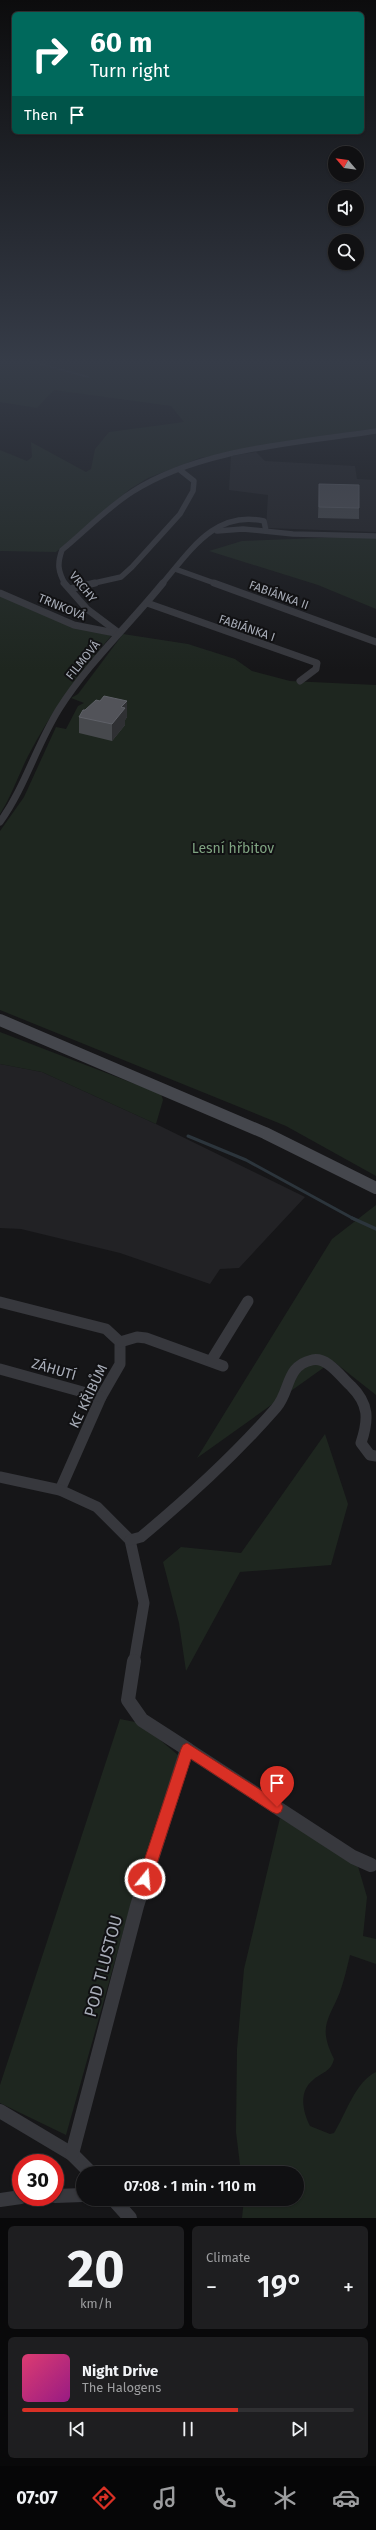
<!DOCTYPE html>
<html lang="en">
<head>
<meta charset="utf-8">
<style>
  body { margin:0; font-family:"Fira Sans",sans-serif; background:#1e1e20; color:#f1f3f6; height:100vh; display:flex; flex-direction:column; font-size:15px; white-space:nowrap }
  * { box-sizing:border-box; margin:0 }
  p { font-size:13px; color:#9c9d9f }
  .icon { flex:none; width:22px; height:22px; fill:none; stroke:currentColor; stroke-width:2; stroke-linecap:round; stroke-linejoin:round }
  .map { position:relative; height:2218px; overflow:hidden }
  .panel { display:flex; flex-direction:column; gap:8px; padding:8px; background:#09090a; flex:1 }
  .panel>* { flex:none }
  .banner { position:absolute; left:12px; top:12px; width:352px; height:122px; border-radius:6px; box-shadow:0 1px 3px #0004,0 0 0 1px #303032; background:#00695c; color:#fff; overflow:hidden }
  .needle { width:26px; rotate:299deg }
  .controls { position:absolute; left:328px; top:146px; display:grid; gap:8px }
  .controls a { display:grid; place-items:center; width:36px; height:36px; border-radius:50%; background:#101012; box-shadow:0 1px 3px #0004,0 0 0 1px #303032; font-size:20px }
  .speed { position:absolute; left:12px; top:2154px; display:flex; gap:8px; font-size:20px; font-weight:700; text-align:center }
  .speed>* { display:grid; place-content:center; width:52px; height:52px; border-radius:50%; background:#101012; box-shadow:0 1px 3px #0004,0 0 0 1px #303032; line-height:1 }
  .speed .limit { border:6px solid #d22; background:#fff; color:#111 }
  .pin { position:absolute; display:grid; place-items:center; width:34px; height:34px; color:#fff; margin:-41px -17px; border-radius:50% 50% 50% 0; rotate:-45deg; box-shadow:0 0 4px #0007 }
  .pin .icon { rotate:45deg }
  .me { position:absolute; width:44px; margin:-22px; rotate:17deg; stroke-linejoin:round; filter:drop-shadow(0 0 3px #0008) }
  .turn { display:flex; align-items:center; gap:14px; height:84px; padding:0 12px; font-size:18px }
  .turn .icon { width:52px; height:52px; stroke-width:2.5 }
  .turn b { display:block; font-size:28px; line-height:34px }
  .then { display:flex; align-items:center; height:38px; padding:0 12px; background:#0003; gap:8px; font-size:15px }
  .big { font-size:30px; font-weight:600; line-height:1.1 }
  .panel .card { flex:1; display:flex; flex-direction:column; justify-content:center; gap:6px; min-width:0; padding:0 14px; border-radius:6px; background:#1e1e20 }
  .panel .dial { align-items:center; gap:0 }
  .dial b { font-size:52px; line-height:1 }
  .song { display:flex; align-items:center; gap:12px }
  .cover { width:48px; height:48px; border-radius:6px; background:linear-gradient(135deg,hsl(340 70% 55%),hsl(310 70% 35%)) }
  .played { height:4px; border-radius:2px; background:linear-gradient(90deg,#d93025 65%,#303032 65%) }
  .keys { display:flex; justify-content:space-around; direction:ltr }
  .heat { display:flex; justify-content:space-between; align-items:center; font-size:22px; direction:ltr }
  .panel .tiles { flex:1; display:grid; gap:8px; grid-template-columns:1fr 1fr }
  .card:last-child { grid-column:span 2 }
  .trip { position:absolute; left:76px; top:2166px; width:228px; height:40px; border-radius:20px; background:#101012; box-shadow:0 1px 3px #0004,0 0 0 1px #303032; font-weight:600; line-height:40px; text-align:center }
  .tab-bar { display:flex; height:64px; justify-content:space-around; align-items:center; background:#060607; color:#9c9d9f }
  .tab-bar .icon { width:28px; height:28px }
  .tab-bar .current { color:#d93025 }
  .tab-bar b { font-size:18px; color:#f1f3f6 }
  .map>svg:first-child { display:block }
  .built { fill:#222225 }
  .green { fill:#1e261f }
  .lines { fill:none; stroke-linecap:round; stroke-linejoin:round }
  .stream-far2 { stroke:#2c353c; stroke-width:2 }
  .stream-far1 { stroke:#2c353c; stroke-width:3 }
  .stream { stroke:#2c353c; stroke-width:3.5 }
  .minor-far3 { stroke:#37383d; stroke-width:5.5 }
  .minor-far2 { stroke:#37383d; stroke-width:7 }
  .minor-far1 { stroke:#37383d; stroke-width:11 }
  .minor { stroke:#37383d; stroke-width:14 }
  .secondary { stroke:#45474d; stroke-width:12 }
  .wall { fill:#47494d }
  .shaded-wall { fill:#2f3033 }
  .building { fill:#525359; stroke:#5f6168 }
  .route { fill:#d93025; stroke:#8d1f18 }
  .labels { text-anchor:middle; stroke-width:4; stroke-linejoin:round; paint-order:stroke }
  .far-street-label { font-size:12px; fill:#a8adb8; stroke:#111113 }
  .park-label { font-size:14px; fill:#7fa381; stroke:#111113 }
  .street-label { font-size:14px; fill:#a8adb8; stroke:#111113 }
  .near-street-label { font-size:17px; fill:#a8adb8; stroke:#111113 }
</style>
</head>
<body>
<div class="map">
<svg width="376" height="2218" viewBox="0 0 376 2218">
  <rect width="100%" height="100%" fill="#161618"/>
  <g class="built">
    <path d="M256,452L265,461L355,466L357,479L376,480V532L266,528L268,495L229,490L231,456Z"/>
    <path d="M0,1064L42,1072L156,1124L305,1197L239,1268L220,1269L210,1284L120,1253L21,1229L0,1228Z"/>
  </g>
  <g class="green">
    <path d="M0,359H376V428L200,458L148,478L130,489L56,552L0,551V450L27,461L32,457L31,442L86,472L91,469L95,449L109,432L184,422L171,406L54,390L37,408L0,402Z"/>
    <path d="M344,537L376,538V609L318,585L209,551L242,541Z"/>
    <path d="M0,594L111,636C79,673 51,712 28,756C18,776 12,795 0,814Z"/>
    <path d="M123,634L188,644L235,659L252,671L290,681L376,685V1176L286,1126L0,1010V831L24,797L56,727L66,729L78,706L84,703L71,698L78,694Z"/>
    <path d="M0,1032L161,1094L163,1100L156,1124L42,1072L0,1064Z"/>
    <path d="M376,1205V1395L333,1361L197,1458L332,1239Z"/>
    <path d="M325,1434L348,1504L331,1565L240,1572L186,1671L179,1623L163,1562L181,1547L241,1553Z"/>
    <path d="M120,1719L140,1723L179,1756L131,1904L66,2135L0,2103V2085Z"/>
    <path d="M280,1818L357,1863L367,1897L363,1936L376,1939V1964L350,1955C347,1968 344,1980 340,1992C328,2021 318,2027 334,2059C331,2072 322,2072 313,2080C298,2092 303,2112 310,2126L330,2134L334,2133C346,2114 355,2082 376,2072V2218H242L244,2199H297V2173H241L236,2132L237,2049L244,1969Z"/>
  </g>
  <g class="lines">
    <path class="stream-far2" d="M23,359L88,377"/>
    <path class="stream-far1" d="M188,1136L246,1160L354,1219"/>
    <path class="stream" d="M352,1218L376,1229"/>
    <g class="minor-far3">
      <path d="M217,531L243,529L293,534L376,536"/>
      <path d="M175,569L217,584"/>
      <path d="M65,584C58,571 57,564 62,550C85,531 107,508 132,492C200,448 298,443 376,431"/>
      <path d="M90,584L121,577L132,567L180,514L193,491L194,481L180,470"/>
      <path d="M162,584C190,551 215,510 264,521L266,531"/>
    </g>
    <g class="minor-far2">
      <path d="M64,583L87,609L119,633"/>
      <path d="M214,583L376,642"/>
      <path d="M70,589L95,583"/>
      <path d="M0,593L74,625L115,633"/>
      <path d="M147,603L317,663L316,669L300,681"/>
      <path d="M0,822C25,787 36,746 59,709C88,663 129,625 163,583"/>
    </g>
    <g class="minor-far1">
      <path d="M0,1302L106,1329L120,1342V1364L101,1397L60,1490"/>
      <path d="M120,1342L137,1337L146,1338L223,1366"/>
      <path d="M211,1361L248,1301"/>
      <path d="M0,1369L101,1397"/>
      <path d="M0,1477L60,1490L97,1507L130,1540L144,1603L134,1662"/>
      <path d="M130,1540L141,1537C189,1497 235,1455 276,1408C291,1391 285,1366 312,1360C327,1356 341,1377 351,1386C369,1404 369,1419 361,1443L370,1455L376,1456"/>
    </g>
    <g class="minor">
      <path d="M187,1749L353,1857L371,1865"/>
      <path d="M0,2111L72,2154L91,2173"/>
      <path d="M72,2154L137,1906L187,1749L142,1720L128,1700L134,1661"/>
      <path d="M55,2196L83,2195"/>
      <path d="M113,2199L130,2218"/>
      <path d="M0,2200L21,2197"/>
    </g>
    <path class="secondary" d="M0,1020L265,1133L376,1188"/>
  </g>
  <g class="wall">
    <path d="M319,484L359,508V519L318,518Z"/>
    <path d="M79,717H127L125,720V725L112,741L79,733Z"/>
  </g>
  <path class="shaded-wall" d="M127,701V717L125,720V725L112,741V724L121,707Z"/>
  <g class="building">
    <path d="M319,484L359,485V508L319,507Z"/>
    <path d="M104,696L127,701L121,707L125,708L112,724L79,717L83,710H85L96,700L100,701Z"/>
  </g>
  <linearGradient id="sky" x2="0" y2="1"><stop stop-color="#0c0c0d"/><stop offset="0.54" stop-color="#363c48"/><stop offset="1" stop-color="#363c48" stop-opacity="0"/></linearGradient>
  <rect width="376" height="670" fill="url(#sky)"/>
  <path class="route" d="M187,1743L281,1803L283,1807L281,1812L277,1814L272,1812L191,1759L152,1879L150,1884L145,1886L140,1884L138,1879L181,1749L183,1745Z"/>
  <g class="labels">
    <g class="far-street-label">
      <text transform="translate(83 587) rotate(51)" y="4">VRCHY</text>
      <text transform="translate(279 595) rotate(20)" y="4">FABIÁNKA II</text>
      <text transform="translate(62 607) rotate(23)" y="4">TRNKOVÁ</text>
      <text transform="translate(247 628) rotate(19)" y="4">FABIÁNKA I</text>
      <text transform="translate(83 660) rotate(-51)" y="4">FILMOVÁ</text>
    </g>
    <g class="park-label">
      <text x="233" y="853">Lesní hřbitov</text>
    </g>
    <g class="street-label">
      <text transform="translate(54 1369) rotate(16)" y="5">ZÁHUTÍ</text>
      <text transform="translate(88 1396) rotate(-64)" y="5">KE KŘIBŮM</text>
    </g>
    <g class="near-street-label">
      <text transform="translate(103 1966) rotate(-75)" y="6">POD TLUSTOU</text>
    </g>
  </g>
</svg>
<div class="controls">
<a><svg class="needle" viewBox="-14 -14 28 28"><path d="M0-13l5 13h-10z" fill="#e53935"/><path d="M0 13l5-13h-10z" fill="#9c9d9f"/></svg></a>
<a><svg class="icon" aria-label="sound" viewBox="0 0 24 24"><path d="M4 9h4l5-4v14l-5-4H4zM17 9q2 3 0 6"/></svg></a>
<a><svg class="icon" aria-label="search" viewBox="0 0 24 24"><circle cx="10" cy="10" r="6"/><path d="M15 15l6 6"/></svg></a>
</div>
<div class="speed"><div class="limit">30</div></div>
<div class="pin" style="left:277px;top:1807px;background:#d93025"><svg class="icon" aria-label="arrive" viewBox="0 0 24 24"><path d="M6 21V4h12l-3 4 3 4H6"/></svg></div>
<svg class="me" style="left:145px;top:1879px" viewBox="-20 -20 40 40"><circle r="17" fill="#d93025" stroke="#fff" stroke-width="3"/><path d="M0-11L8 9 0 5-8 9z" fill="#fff"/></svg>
<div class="trip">07:08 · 1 min · 110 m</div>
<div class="banner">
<div class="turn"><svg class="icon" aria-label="right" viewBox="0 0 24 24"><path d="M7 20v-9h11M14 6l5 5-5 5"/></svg><div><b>60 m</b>Turn right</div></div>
<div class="then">Then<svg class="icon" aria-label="arrive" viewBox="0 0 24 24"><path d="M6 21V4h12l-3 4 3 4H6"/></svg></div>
</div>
</div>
<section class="panel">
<div class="tiles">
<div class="card dial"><b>20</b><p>km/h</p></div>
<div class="card"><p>Climate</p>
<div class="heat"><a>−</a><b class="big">19°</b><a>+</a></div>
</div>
<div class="card">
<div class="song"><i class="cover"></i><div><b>Night Drive</b><p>The Halogens</p></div></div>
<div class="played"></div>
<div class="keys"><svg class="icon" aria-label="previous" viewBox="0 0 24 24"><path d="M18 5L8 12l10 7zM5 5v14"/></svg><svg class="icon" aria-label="pause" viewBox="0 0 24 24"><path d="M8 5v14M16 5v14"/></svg><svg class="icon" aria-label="next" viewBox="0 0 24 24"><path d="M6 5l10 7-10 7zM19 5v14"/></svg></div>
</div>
</div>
</section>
<nav class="tab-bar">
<b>07:07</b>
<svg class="icon current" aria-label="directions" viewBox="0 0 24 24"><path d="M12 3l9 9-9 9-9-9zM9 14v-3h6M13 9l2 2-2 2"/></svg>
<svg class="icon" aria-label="music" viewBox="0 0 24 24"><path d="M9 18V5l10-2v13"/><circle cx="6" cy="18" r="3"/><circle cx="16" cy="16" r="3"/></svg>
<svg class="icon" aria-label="phone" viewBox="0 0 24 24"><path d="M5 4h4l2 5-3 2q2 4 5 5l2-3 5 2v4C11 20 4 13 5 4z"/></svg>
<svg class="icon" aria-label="climate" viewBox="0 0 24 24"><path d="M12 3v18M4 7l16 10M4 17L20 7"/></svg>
<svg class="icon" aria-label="car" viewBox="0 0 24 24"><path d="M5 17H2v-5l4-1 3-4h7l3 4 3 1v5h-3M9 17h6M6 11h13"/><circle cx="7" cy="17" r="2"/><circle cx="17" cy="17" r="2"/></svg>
</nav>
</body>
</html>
